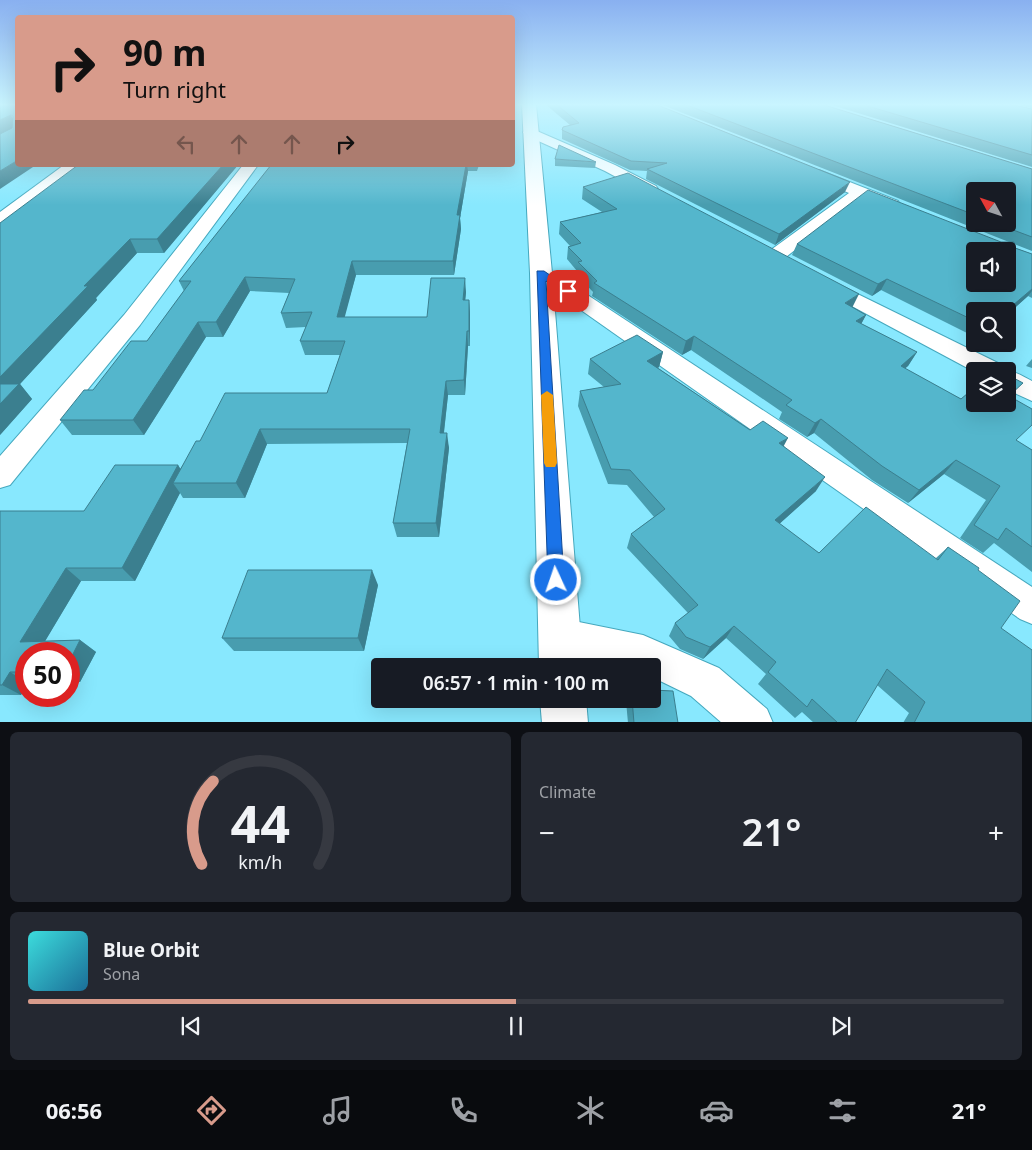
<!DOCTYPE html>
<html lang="en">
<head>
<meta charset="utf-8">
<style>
  body { margin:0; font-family:"Noto Sans",sans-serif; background:#242831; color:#f1f3f6; height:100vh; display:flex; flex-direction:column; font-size:19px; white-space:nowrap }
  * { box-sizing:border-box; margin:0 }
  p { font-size:16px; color:#9ea1a6 }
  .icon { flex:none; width:28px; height:28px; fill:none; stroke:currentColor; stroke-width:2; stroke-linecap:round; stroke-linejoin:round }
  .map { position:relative; height:722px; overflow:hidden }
  .side { display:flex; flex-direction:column; gap:10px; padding:10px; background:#0d0f14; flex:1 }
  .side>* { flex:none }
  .banner { position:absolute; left:15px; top:15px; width:500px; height:152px; border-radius:5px; box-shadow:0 5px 20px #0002; background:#d89b8b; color:#111; overflow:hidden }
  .needle { width:32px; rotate:310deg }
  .tools { position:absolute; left:966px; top:182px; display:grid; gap:10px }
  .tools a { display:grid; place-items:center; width:50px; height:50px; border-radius:5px; background:#171b24; box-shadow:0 5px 20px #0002; font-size:25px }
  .speed { position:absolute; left:15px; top:642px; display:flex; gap:10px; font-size:25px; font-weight:700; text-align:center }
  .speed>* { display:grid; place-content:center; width:65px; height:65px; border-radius:50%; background:#171b24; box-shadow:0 5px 20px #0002; line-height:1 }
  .speed .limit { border:8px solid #d22; background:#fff; color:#111 }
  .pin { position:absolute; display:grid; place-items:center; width:42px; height:42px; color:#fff; margin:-21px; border-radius:10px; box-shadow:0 2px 8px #0006 }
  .me { position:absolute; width:55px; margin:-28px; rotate:357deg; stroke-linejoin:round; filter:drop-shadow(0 0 4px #0008) }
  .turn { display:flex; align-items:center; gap:18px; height:105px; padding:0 25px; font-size:22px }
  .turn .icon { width:65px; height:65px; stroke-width:2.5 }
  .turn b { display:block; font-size:35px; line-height:42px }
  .lanes { display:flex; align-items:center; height:48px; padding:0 25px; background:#0003; justify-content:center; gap:25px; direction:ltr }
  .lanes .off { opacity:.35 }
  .big { font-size:38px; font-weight:600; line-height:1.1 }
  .side .tile { flex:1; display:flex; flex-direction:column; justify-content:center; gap:8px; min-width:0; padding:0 18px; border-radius:8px; background:#242831 }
  .side .dial { align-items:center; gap:0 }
  .dial svg { height:130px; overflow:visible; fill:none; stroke:#363941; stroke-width:7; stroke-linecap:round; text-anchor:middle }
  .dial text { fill:#f1f3f6; stroke:none }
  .song { display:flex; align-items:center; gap:15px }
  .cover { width:60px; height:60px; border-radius:8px; background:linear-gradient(135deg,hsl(180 70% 55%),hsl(200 70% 35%)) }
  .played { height:5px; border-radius:2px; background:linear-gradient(90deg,#d89b8b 50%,#363941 50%) }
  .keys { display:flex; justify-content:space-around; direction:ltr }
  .heat { display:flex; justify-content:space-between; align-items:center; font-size:28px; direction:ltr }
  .side .tiles { flex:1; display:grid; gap:10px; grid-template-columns:1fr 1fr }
  .tile:last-child { grid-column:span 2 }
  .trip { position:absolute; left:371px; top:658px; width:290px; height:50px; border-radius:5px; background:#171b24; box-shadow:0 5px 20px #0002; font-weight:600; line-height:50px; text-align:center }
  .menu { display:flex; height:80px; justify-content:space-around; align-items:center; background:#090b0e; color:#9ea1a6 }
  .menu .icon { width:35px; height:35px }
  .menu .current { color:#d89b8b }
  .menu b { font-size:22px; color:#f1f3f6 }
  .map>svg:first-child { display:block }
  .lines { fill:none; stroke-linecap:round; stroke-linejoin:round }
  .street-casing { stroke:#45a8be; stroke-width:2 }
  .secondary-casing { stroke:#45a8be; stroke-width:2 }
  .street { fill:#fff; fill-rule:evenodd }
  .secondary { fill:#fff; fill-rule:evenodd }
  .wall { fill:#489daf; fill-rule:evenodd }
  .shaded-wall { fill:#3b7f8f }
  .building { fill:#54b6cc; stroke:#3b7f8f; fill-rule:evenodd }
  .route { fill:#1a73e8; stroke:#114b97 }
  .slow { fill:#f59e0b }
</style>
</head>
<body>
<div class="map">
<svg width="1032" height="723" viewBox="0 0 1032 723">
  <rect width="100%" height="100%" fill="#88e8fe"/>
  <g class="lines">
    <defs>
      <g id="street">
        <path d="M530,128L615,165L656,186L658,189L650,194L644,192L605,171L525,135L523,132Z"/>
        <path d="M64,165H81L6,224L0,225V212Z"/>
        <path d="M243,165H258L140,325L10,485L0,488V456L124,315Z"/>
        <path d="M819,170L898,201L900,205L898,209H886L862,198L782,260H768L766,256L768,252L849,193L814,178L811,175L814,172Z"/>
        <path d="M541,267L548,269L1032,587V624L1020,619L534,277L531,273L534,269Z"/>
        <path d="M827,279L1002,365L1005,371C1014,370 1024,377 1032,381V401L1008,390V371L975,372L820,289L817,285L820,281Z"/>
        <path d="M559,618L643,635L719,668L767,709L773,723H722L691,696L652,677V666C617,666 580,663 546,649L541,636L546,623Z"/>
      </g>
      <g id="secondary">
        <path d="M522,104H536L552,273L583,666H539L530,273Z"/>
        <path d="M540,699H586L588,723H542Z"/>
      </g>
    </defs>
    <use href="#street" class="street-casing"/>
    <use href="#secondary" class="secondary-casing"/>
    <use href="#street" class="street"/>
    <use href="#secondary" class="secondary"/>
  </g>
  <g class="wall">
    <path d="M545,104H655L845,192L775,245L646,179L647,171L630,170L562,139V130L570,125Z"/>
    <path d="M660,104H821L1032,169V251L1014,244L1015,248L1032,254V298L1028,296L1008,314V311H975V337L881,290L872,296L792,255L797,244L1009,242ZM975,191L1008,224H975Z"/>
    <path d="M829,104H1009L1032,109V167Z"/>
    <path d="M1015,104H1032V108Z"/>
    <path d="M555,159L596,162L595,168L555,166Z"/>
    <path d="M78,165H238L164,253H137L96,298L97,300L20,384L32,399L0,435Z"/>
    <path d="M267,165H479L477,171H468L460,218L461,229L454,275H356L344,317H427L466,292L465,300H469L470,314V346H468L465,395H448L444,433L449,448L439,537H397L393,523L407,443L267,444L245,498H183L180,493L135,581H81L45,641L80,640L96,652L80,682H69V654H26V686L21,695H0V511H84L178,465L180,469L200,441L327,393L340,355H305L300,341L306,327L286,328L281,313L289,293L250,291L223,337H206L144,435H72L60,420L147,341L184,291L179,281L270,167Z"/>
    <path d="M583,187L853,307L866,315L861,324L917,352L908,366L904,368L961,399L1010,397L1017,441L1032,450V572L994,543L983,553L960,538L986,500L944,474L908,503L872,480L814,433L807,437L779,419L782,412L691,350L682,355L592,296L593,292L577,275V271L567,259L568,247L570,246L559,234L560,222L602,212L582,199Z"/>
    <path d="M663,352L659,367L658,368L750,430L784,446L816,491L779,524L819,553L936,558L948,547L978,570L1001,628L1032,723H903L909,713L877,685L855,723H814L802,712L795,718L758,684L766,674L726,638L703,659L680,649L669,636L675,623L688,613L627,548L631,534L654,517L627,485L608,484L578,406L580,391L604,387L588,374L590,359Z"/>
    <path d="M1032,359V368L1026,366Z"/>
    <path d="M378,585L364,651H234L222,638Z"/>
    <path d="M627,699H652L678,723H628L626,701Z"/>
  </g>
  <g class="shaded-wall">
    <path d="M11,115L17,126L0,135V120Z"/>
    <path d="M18,160V165H36L0,189V171Z"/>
    <path d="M223,165H238L164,253L157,239Z"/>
    <path d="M466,165H467L468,171L460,218L461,229L454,275L453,261L457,215Z"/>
    <path d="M850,182L845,192L775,245L779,234Z"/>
    <path d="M130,239L137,253L96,298L97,300L20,384L32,399L0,435V377L84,286Z"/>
    <path d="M352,261L356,275L341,331L337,317Z"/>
    <path d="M245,277L250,291L223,337L216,322Z"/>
    <path d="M465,278L466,292L464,314L463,300Z"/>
    <path d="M887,279L881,290L872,296L878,284Z"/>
    <path d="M1032,289V291L1028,296L1008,314V311H1006Z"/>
    <path d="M859,294L852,308L845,303Z"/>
    <path d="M469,300L470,314V346L469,331Z"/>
    <path d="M866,315L859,328L856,321Z"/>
    <path d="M198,322L206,337L144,435L133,420Z"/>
    <path d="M467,331L468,346L465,395L464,380Z"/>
    <path d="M694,336L691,350L682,355L686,341Z"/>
    <path d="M663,352L659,367L644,376L647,361Z"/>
    <path d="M917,352L908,366L892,380L901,366Z"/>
    <path d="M446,381L448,395L442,448L440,433Z"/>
    <path d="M821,419L814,433L807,437L815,423Z"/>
    <path d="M260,429L267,444L245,498L236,483Z"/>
    <path d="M447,433L449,448L439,537L436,523Z"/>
    <path d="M788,438L780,453L779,443Z"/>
    <path d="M956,460L944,474L908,503L919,490Z"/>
    <path d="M178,465L187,479L173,483L180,493L135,581L122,568Z"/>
    <path d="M825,477L816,491L767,535L775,520Z"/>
    <path d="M66,568L81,581L38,653L20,642Z"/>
    <path d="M372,570L378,585L364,651L358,638Z"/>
    <path d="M734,626L726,638L703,659L710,647Z"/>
    <path d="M80,640L96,652L80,682L69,674V662Z"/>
    <path d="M10,672L26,682V686L21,695L2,685Z"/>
  </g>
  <g class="building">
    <path d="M0,104H18V160L0,171V134L12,128L13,116L11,115L0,120Z"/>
    <path d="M556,104H655L850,182L779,234L647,169L667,163L631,161L562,130L563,127L579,123Z"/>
    <path d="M684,104H821L1032,169V237L997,224H1008V191H975V215Z"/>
    <path d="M861,104H1009L1032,109V155Z"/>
    <path d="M559,145L596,162L555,159Z"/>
    <path d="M78,165H223L157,239H130L84,286H88L0,377V223Z"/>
    <path d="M271,165H466L457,215H460L453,261H352L337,317H427L431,278H465L463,300H469V331H467L464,380L446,381L440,433H447L436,523H393L410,429H260L236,483H173L196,441H200L225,393H327L345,341H300L312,312L281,313L295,279L245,277L216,322H198L133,420H60L84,390H93L131,341H147L191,281H179Z"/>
    <path d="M628,173L859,294L845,303L866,315L856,321L917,352L901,366L961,399L975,387V404H1008V375L1023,383L1009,396L1032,409V425L1016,440L1032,450V547L1006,528L998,540L974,525L1000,486L956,460L919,490L882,466L821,419L815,423L786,405L792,400L694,336L686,341L594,283L597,281L578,262L582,261L568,247L581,243L560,222L617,209L583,187Z"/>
    <path d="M868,190L1001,242H1014L1015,248L1032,254V289L1006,311H975V321L887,279L878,284L797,244ZM975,251H1008V284H975Z"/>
    <path d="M637,335L663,352L647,361L750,430L763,421L788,438L779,443L825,477L775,520L819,553L866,507L938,560L948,547L979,568L978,570L1020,601L1001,628L1032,650V723H914L925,702L887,669L855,723H838L812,699L807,707L768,672L776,662L734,626L710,647L686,637L675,623L698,605L631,534L665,509L630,470L611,469L580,391L621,384L590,359Z"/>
    <path d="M995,369L1000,371H992Z"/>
    <path d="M0,384H19L0,404Z"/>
    <path d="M115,465H178L122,568H66L20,642L80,640L69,662V654H26V672H10L2,685H0V511H84Z"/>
    <path d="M248,570H372L358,638H222Z"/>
    <path d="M652,690L673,691L678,723H634L632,699H652Z"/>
  </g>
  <linearGradient id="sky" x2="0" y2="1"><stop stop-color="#89b0f0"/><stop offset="0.51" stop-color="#c9f5ff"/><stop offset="1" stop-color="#c9f5ff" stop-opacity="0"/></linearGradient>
  <rect width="1032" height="205" fill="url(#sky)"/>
  <path class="route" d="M537,271H544L573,291L564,293L546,281L564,580L562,585L556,588L551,585L548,580Z"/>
  <path class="slow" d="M547,391L553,395L557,463L555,467H546L544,463L541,395Z"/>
</svg>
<div class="tools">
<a><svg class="needle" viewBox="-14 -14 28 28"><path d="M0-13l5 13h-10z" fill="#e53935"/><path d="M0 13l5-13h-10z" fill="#9ea1a6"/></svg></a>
<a><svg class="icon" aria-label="sound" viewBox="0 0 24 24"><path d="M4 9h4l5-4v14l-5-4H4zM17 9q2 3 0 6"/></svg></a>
<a><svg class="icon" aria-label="search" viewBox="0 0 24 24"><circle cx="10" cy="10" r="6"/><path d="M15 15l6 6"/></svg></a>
<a><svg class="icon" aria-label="layers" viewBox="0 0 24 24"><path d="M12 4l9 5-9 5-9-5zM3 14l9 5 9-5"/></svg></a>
</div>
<div class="speed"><div class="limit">50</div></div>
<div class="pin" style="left:568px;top:291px;background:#d93025"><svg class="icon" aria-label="arrive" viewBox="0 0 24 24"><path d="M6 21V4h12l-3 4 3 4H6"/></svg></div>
<svg class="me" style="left:556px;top:580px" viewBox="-20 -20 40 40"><circle r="17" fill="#1a73e8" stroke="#fff" stroke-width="3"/><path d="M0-11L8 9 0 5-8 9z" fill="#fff"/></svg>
<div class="trip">06:57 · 1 min · 100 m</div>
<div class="banner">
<div class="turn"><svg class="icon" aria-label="right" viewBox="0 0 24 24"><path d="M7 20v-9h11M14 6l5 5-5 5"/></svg><div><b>90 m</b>Turn right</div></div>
<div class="lanes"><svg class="icon off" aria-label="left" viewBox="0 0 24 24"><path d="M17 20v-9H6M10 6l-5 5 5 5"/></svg><svg class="icon off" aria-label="ahead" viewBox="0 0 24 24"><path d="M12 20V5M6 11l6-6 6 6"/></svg><svg class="icon off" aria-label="ahead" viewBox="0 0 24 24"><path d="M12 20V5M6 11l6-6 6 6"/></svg><svg class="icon" aria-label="right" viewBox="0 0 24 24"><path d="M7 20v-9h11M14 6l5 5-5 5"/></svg></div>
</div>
</div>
<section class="side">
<div class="tiles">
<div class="tile dial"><svg viewBox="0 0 100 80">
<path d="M14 69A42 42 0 1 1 86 69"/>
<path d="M14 69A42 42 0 0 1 21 18" stroke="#d89b8b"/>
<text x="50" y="56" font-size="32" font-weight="700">44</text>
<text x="50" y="72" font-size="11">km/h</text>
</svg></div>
<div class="tile"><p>Climate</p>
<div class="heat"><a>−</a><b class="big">21°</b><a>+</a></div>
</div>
<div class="tile">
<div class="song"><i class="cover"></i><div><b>Blue Orbit</b><p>Sona</p></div></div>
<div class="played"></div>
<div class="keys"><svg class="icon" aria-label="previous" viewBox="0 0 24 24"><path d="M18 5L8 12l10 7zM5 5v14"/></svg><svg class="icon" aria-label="pause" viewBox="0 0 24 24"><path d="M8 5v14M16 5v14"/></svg><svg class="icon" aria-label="next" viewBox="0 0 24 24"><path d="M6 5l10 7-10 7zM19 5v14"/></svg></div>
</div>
</div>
</section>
<nav class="menu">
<b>06:56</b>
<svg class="icon current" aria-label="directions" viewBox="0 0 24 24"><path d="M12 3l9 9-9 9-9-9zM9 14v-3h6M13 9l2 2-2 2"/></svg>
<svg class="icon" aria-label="music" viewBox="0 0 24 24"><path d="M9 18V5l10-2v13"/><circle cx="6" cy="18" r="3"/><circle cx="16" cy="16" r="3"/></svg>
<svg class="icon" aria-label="phone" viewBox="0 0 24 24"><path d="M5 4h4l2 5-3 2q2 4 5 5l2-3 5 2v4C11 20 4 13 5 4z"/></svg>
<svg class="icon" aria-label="climate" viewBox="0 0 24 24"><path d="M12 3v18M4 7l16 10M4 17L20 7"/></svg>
<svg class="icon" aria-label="car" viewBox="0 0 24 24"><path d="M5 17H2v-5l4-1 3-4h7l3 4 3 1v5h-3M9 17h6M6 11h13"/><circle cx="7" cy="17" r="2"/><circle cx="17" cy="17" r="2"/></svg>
<svg class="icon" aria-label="filters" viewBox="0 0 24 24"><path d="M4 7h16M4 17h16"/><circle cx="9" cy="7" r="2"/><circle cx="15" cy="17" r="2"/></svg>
<b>21°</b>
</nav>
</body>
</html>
